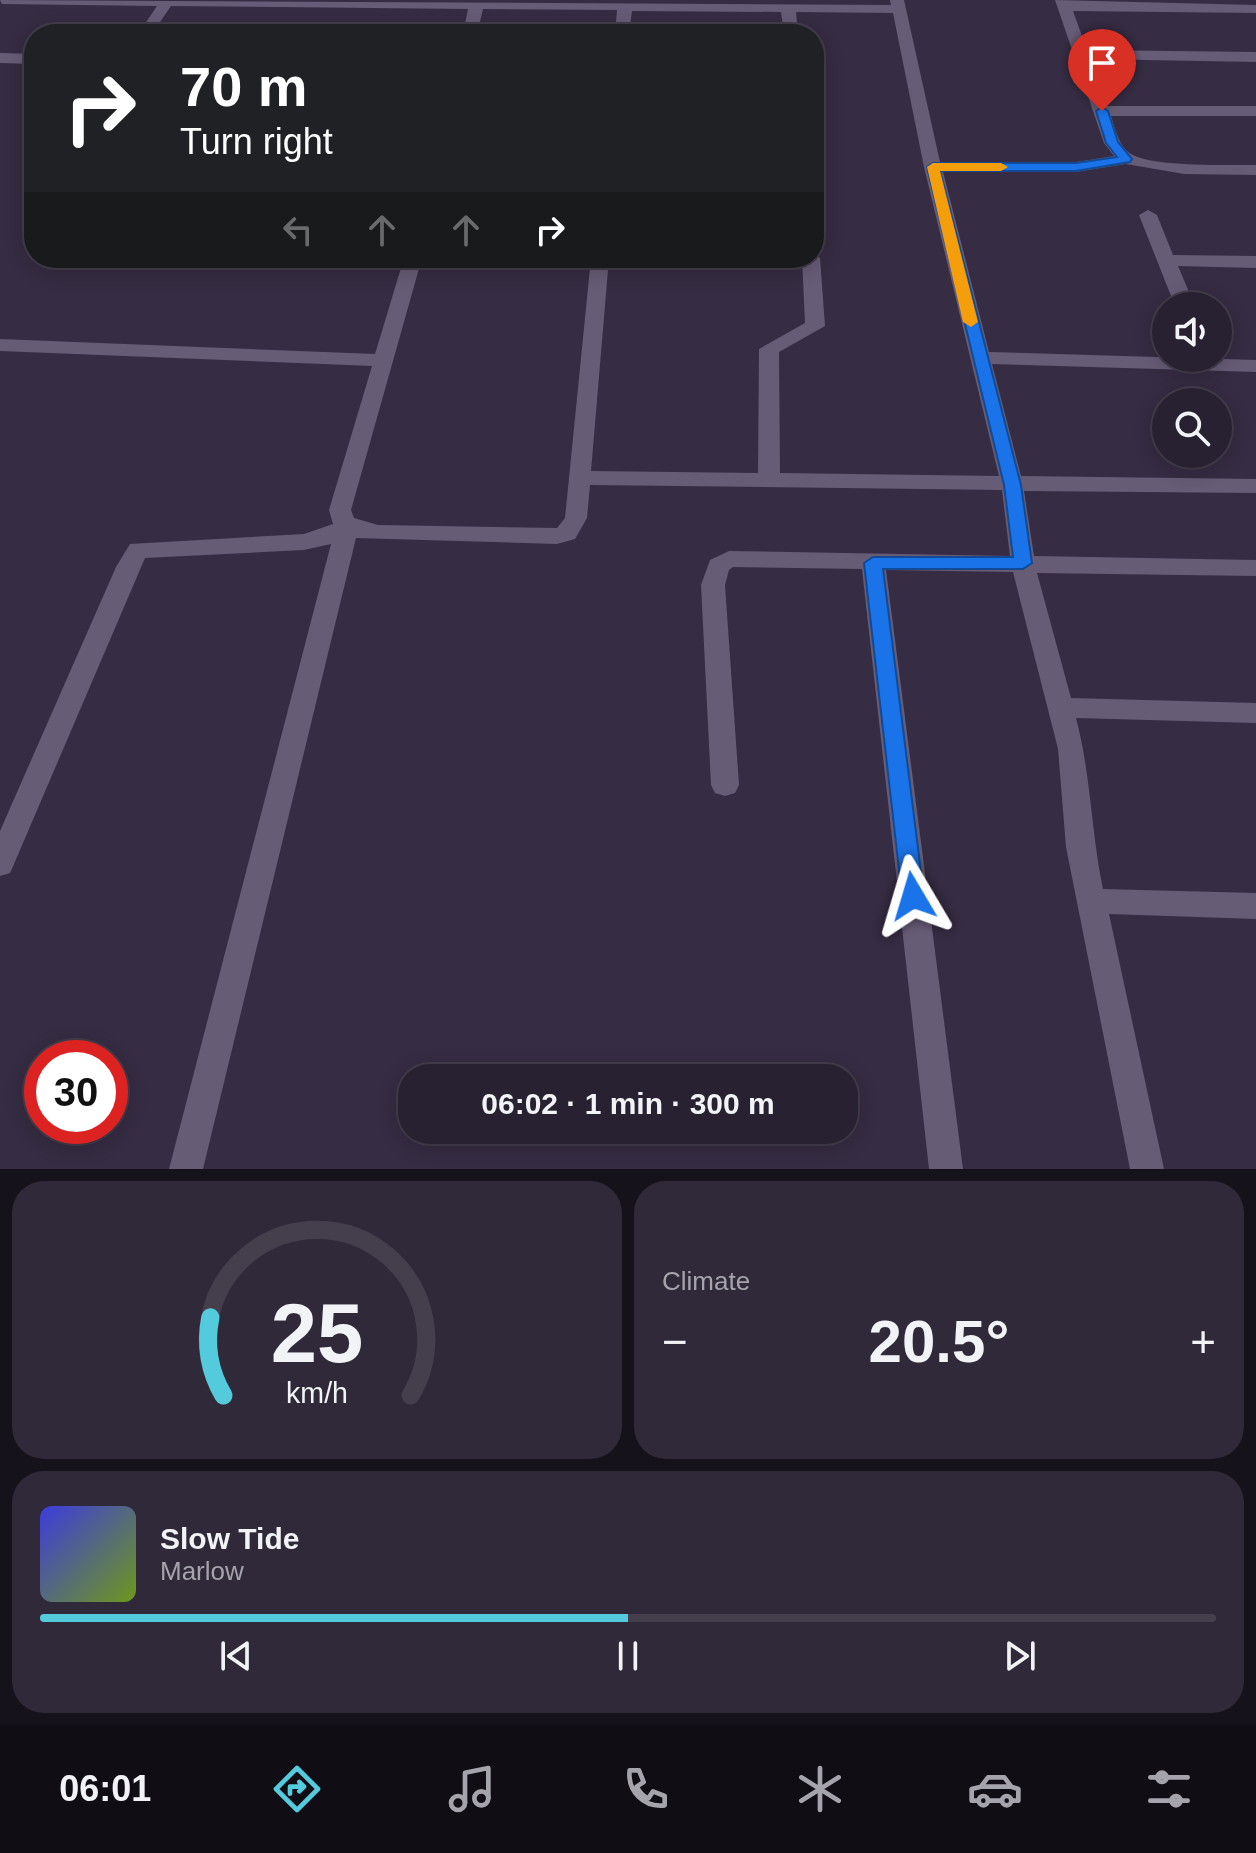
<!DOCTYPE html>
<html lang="en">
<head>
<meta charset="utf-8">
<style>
  body { margin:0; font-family:Arial,sans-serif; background:#30293a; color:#f1f3f6; height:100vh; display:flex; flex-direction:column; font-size:30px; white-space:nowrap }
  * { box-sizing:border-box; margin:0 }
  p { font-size:26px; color:#a5a3ac }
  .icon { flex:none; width:44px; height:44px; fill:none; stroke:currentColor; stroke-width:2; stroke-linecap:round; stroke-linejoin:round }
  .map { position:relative; height:1169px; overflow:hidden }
  .panel { display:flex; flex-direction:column; gap:12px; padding:12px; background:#16121c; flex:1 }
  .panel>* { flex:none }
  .guide { position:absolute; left:24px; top:24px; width:800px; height:244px; border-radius:32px; box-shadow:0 4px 20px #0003,0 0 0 2px #443e4d; background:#202124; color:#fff; overflow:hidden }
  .controls { position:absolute; left:1152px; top:292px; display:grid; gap:16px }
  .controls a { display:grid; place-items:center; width:80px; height:80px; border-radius:50%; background:#282132; box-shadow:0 4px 20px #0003,0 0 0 2px #443e4d; font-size:40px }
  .speed { position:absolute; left:24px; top:1040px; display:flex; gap:16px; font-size:40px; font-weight:700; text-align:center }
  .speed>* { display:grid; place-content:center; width:104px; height:104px; border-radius:50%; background:#282132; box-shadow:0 4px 20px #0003,0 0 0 2px #443e4d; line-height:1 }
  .speed .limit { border:12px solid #d22; background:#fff; color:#111 }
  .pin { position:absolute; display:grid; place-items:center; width:68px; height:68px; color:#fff; margin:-82px -34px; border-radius:50% 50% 50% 0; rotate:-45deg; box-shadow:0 0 8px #0007 }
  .pin .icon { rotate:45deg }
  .me { position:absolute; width:88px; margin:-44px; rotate:353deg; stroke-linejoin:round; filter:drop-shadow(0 0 6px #0008) }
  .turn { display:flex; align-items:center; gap:28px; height:168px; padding:0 24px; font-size:36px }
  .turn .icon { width:104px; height:104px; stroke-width:2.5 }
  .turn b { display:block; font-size:56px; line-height:68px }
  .lanes { display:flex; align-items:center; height:76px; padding:0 24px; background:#0003; justify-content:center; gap:40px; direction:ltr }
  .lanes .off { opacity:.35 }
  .big { font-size:60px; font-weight:700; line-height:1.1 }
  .panel .widget { flex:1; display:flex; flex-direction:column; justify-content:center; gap:12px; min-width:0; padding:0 28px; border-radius:32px; background:#30293a }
  .panel .dial { align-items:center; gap:0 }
  .dial svg { height:208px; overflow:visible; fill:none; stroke:#443e4d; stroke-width:7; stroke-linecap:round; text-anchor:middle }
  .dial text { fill:#f1f3f6; stroke:none }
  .song { display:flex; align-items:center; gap:24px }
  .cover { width:96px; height:96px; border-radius:12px; background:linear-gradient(135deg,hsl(240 70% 55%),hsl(80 70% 35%)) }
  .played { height:8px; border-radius:4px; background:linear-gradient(90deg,#54cadd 50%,#443e4d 50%) }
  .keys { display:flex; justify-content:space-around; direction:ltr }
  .heat { display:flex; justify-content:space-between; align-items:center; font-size:44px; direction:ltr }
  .panel .tiles { flex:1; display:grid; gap:12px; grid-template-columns:1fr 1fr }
  .widget:last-child { grid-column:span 2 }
  .trip { position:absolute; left:398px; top:1064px; width:460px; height:80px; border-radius:32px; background:#282132; box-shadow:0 4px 20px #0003,0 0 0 2px #443e4d; font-weight:700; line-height:80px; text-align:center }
  .dock { display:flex; height:128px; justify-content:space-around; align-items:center; background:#100d14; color:#a5a3ac }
  .dock .icon { width:56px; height:56px }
  .dock .on { color:#54cadd }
  .dock b { font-size:36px; color:#f1f3f6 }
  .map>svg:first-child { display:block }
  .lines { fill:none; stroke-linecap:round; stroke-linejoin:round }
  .minor { fill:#675c76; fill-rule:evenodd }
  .route { fill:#1a73e8; stroke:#114b97; stroke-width:2 }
  .slow { fill:#f59e0b }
</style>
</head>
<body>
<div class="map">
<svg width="1256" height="1169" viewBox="0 0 1256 1169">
  <rect width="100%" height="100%" fill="#362c43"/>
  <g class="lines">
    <g class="minor">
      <path d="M0,0L891,5L890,0H904L940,162H1076L1114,156L1104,143L1055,0L1256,5V13L1073,11L1087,50L1256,52V62L1090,59L1107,106H1256V116H1111C1115,128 1119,147 1131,154C1152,167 1229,165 1256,165V175L1184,174L1126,164L1076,172H943L989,352L1256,360V372L992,364L1021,476L1256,479V493L1024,491L1034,556L1256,560V576L1037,573L1071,698L1256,703V723L1076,718C1091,774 1091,832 1103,889L1256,893V919L1109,914L1164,1169H1130L1066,847L1058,749L1013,572L886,570L963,1169H929L862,569L733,567L729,570L725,585L739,785L735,793L725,796L715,793L711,785L701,585L710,560L729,551L1010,556L1002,490L590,485L587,518L575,539L557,544L356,538L203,1169H169L331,544L304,550L145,558L14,864L10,873L0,876V831L116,567L130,544L304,534L333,524L329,510L372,366L0,351V339L375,354L404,258H422L351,510L354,518L378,525L557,528L565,518L591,258H609L591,471L758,473L759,349L805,323L802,258H814V253L820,258L825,326L779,352L780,473L999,476L924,167L893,13L796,12L798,34H784L781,12L632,11L629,34H615L617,10L483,9L477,34H463L468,9L171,6L152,34H138L157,6L2,4Z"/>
      <path d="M0,53L34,54V64L0,63Z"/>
      <path d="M1148,210L1157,215L1173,255L1256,256V268L1178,266L1195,306H1175L1139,215Z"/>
    </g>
  </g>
  <path class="route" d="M1102,107L1108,111L1118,142L1132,159L1130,162L1076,171H940L1021,485L1032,563L1023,569H883L924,896L921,903H905L902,896L864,563L873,557H1013L1004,485L927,167L933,163H1076L1117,157L1106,143L1096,111Z"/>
  <path class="slow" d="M933,163H1001L1008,167L1001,171H940L978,322L971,327L963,322L927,167Z"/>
</svg>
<div class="controls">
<a><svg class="icon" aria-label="sound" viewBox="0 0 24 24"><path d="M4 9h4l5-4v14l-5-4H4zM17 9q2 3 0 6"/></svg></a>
<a><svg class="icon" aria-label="search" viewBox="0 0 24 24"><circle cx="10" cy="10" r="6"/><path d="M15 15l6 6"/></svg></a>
</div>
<div class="speed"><div class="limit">30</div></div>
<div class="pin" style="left:1102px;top:111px;background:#d93025"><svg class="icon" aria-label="arrive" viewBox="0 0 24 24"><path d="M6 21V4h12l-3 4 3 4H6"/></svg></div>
<svg class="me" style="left:913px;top:896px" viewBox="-20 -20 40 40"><path d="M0-17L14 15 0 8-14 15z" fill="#1a73e8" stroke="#fff" stroke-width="4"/></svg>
<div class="trip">06:02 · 1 min · 300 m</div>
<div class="guide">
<div class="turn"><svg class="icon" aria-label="right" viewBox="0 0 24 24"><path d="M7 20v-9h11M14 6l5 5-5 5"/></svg><div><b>70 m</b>Turn right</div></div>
<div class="lanes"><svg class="icon off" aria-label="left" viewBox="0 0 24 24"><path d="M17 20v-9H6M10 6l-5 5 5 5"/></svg><svg class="icon off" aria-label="ahead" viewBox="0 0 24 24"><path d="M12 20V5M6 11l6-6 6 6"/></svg><svg class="icon off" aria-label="ahead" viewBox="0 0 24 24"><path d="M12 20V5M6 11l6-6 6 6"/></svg><svg class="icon" aria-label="right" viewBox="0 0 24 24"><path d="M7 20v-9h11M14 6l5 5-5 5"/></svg></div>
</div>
</div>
<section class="panel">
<div class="tiles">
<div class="widget dial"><svg viewBox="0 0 100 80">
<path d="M14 69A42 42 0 1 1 86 69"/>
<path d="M14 69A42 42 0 0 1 9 39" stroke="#54cadd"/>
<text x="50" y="56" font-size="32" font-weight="700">25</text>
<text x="50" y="72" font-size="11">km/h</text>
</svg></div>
<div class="widget"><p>Climate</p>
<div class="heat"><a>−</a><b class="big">20.5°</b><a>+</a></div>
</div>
<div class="widget">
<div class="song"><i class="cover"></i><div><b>Slow Tide</b><p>Marlow</p></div></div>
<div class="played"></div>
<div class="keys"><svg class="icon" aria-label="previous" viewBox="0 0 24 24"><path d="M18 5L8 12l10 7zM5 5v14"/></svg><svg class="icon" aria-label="pause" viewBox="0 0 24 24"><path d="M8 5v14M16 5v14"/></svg><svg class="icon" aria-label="next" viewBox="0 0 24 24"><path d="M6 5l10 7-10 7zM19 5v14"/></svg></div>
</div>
</div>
</section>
<nav class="dock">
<b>06:01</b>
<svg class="icon on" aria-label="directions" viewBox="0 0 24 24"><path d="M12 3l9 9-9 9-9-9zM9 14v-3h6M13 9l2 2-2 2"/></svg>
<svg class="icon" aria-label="music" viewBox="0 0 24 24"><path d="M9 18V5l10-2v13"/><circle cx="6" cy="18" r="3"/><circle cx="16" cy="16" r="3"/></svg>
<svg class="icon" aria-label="phone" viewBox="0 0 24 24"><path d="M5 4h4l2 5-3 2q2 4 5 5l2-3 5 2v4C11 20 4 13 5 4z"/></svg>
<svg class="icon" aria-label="climate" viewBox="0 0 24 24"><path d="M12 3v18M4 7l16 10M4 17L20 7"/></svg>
<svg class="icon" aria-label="car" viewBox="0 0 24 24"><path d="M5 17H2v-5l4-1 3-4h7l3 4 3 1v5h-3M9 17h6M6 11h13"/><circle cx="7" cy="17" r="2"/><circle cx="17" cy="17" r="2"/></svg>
<svg class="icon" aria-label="filters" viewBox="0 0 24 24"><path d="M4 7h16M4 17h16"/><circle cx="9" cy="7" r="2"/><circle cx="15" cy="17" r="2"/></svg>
</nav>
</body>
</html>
